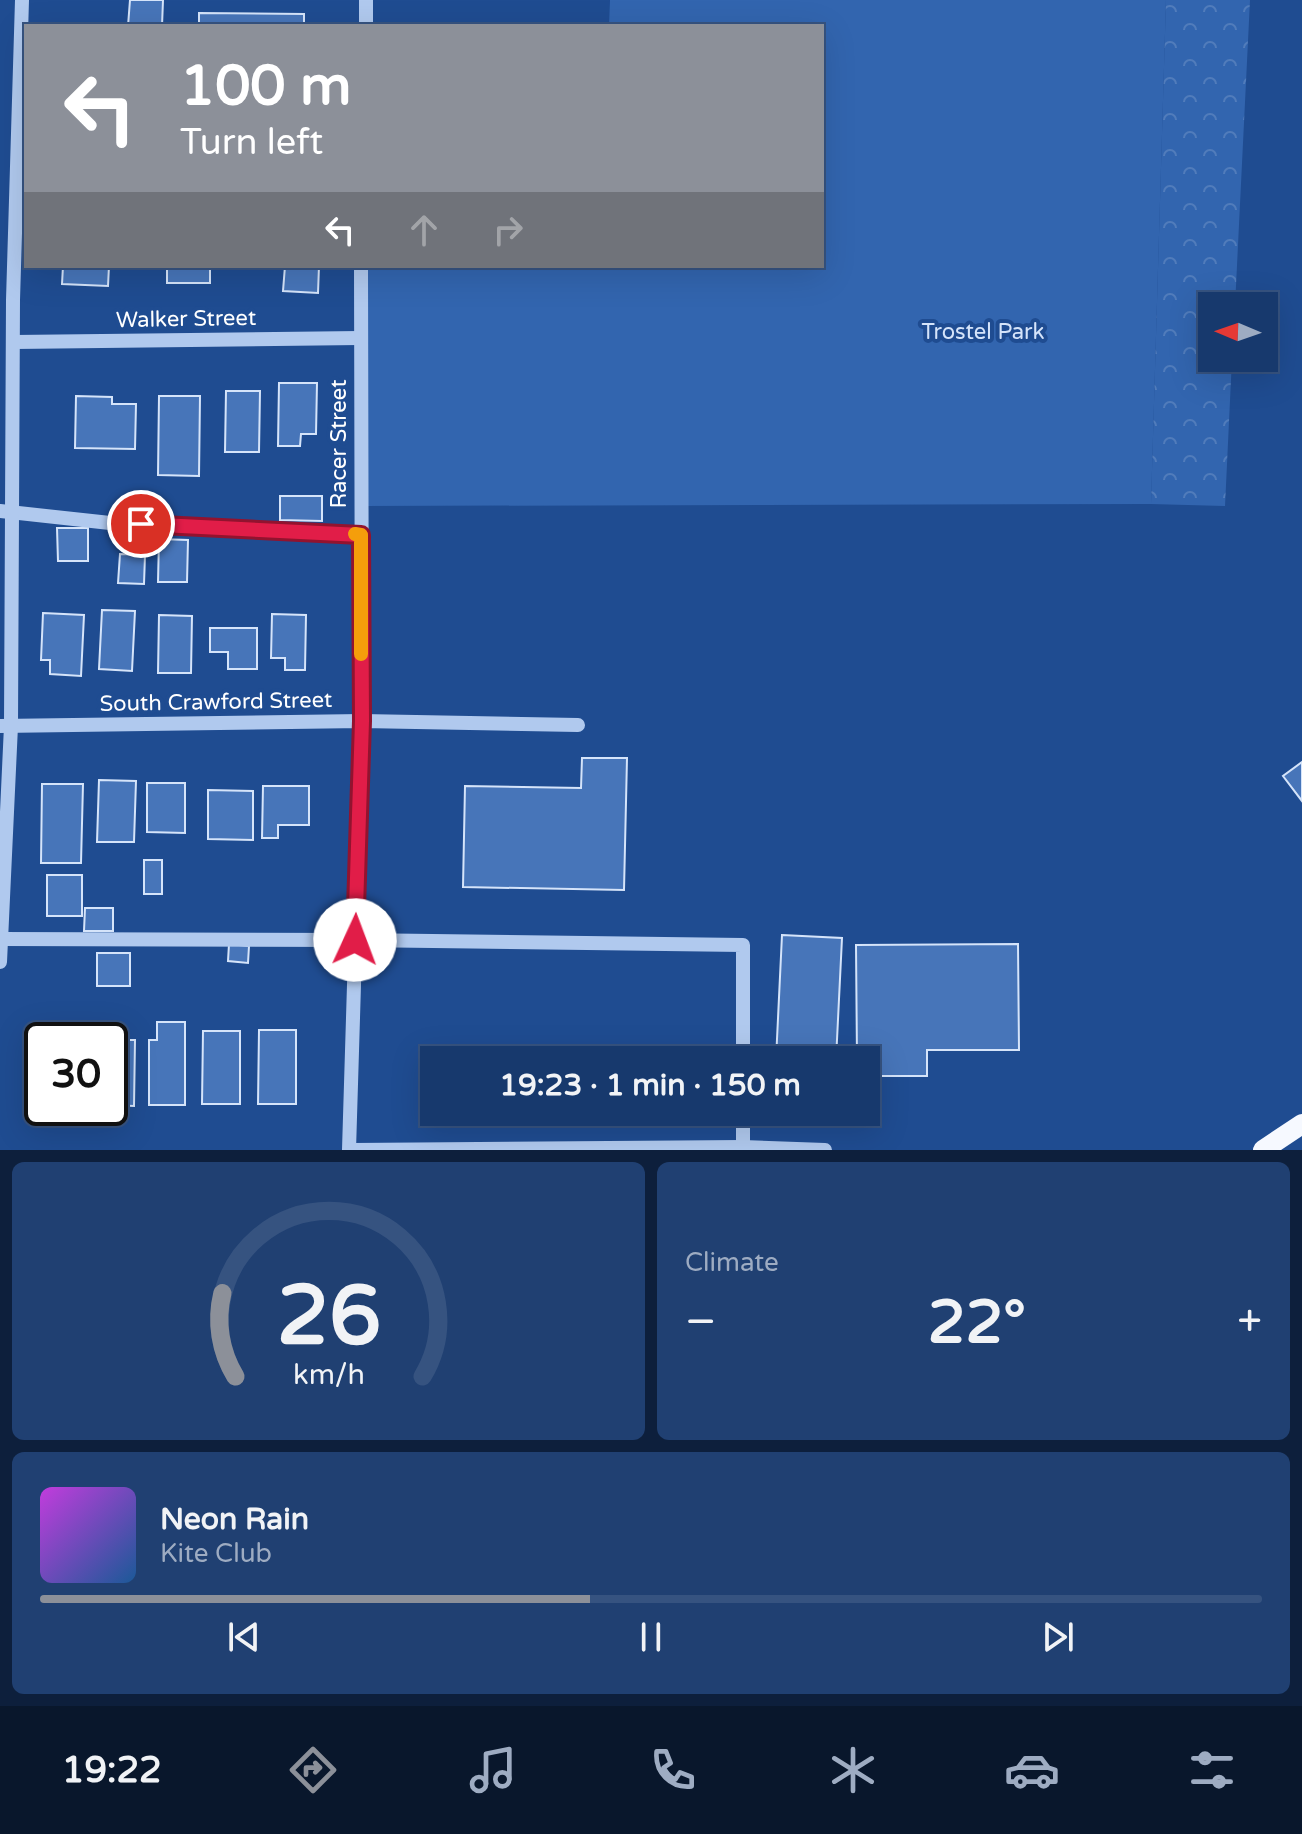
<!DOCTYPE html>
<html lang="en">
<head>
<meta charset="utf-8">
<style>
  body { margin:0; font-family:"Varela Round",sans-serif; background:#204072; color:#f1f3f6; height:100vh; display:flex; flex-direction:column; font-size:30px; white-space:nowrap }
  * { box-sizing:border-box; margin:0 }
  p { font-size:26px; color:#9eacc2 }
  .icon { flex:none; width:44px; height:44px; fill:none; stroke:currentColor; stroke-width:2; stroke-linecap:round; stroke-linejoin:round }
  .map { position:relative; height:1150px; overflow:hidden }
  .panel { display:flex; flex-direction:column; gap:12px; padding:12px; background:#0d1f3c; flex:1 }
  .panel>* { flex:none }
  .banner { position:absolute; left:24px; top:24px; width:800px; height:244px; border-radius:0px; box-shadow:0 8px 32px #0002,0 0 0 2px #365380; background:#8c9099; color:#fff; overflow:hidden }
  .needle { width:52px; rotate:272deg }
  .fabs { position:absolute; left:1198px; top:292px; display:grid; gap:16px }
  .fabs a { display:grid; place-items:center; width:80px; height:80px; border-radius:0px; background:#17396d; box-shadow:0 8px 32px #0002,0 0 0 2px #365380; font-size:40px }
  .speed { position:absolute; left:24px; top:1022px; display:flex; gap:16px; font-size:40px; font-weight:700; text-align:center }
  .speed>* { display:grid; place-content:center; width:104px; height:104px; border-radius:50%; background:#17396d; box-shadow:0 8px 32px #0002,0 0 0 2px #365380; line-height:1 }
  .speed .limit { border:4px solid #111; border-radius:12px; background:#fff; color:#111 }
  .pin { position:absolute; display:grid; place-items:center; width:68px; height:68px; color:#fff; margin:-34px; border:4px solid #fff; border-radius:50%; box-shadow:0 2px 8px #0007 }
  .me { position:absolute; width:88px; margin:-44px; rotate:2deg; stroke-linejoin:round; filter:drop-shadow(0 0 6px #0008) }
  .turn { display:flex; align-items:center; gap:28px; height:168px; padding:0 24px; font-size:36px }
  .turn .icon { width:104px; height:104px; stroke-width:2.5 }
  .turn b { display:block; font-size:56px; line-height:68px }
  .lanes { display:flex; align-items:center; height:76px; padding:0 24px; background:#0003; justify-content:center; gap:40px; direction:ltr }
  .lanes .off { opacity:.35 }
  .big { font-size:60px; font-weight:700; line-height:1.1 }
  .panel .widget { flex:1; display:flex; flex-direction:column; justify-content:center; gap:12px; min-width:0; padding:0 28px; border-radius:12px; background:#204072 }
  .panel .dial { align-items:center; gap:0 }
  .dial svg { height:208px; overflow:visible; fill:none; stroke:#365380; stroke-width:7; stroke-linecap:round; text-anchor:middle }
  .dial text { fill:#f1f3f6; stroke:none }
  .song { display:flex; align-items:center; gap:24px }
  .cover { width:96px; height:96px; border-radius:12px; background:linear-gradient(135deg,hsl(290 70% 55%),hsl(210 70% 35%)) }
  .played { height:8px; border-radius:4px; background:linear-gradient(90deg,#8c9099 45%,#365380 45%) }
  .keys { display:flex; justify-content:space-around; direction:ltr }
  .heat { display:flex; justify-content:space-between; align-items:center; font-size:44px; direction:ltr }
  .panel .tiles { flex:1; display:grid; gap:12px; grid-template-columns:1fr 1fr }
  .widget:last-child { grid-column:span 2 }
  .trip { position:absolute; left:420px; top:1046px; width:460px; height:80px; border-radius:0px; background:#17396d; box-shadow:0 8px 32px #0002,0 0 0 2px #365380; font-weight:700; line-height:80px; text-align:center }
  .dock { display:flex; height:128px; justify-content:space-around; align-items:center; background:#09172c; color:#9eacc2 }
  .dock .icon { width:56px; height:56px }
  .dock .current { color:#8c9099 }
  .dock b { font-size:36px; color:#f1f3f6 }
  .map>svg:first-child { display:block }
  .green { fill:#3265af }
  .forest { fill:url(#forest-crowns) }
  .building { fill:#4775b9; stroke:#d5e4fa; stroke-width:2 }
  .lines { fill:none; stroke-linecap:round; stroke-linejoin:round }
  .minor { stroke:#b0c9ee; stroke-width:14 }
  .major { stroke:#f6f9ff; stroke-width:20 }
  .route-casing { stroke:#92132f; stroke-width:20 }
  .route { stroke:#e11d48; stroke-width:14 }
  .slow { stroke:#f59e0b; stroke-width:14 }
  .labels { text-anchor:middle; stroke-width:8; stroke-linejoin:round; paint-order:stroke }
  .street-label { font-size:22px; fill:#fff; stroke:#1f4c91 }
  .park-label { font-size:22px; fill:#d5e4fa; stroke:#1f4c91 }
</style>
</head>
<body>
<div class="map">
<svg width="1302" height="1150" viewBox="0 0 1302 1150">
  <defs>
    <pattern id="forest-crowns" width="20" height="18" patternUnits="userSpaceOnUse" patternTransform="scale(2)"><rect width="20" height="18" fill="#3265af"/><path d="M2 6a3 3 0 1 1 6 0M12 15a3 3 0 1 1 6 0" fill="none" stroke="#517cbb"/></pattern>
  </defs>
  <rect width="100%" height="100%" fill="#1f4c91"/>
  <path class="green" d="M610,0H1166L1151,504L361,506V266H822V26H609Z"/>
  <path class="forest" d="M1166,0H1250L1235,306H1212V358H1232L1225,506L1151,504Z"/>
  <g class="building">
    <path d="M130,0H163L162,26H128Z"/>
    <path d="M199,13L304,14V26H199Z"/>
    <path d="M63,266H109L108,286L62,284Z"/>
    <rect x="167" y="266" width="43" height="17"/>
    <path d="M285,266H319L318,293L283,291Z"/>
    <path d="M279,383H317L316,434H301L300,446H278Z"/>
    <path d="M226,391H260L259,452H225Z"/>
    <path d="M76,396L112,397V404H136L135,449L75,448Z"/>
    <path d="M159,396H200L199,476L158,475Z"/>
    <path d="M280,496H322V521L280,520Z"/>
    <path d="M57,528H88V561H58Z"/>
    <path d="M159,539L188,540L187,582H158Z"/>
    <path d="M120,554L145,555L144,584L118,583Z"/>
    <path d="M102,610L135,611L132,671L99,669Z"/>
    <path d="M43,613L84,615L81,676L50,674V660H41Z"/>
    <path d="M272,614L306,615L305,670H285V658H271Z"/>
    <path d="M159,615L192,616L191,673H158Z"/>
    <path d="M210,628H257V669H228V652H210Z"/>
    <path d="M582,758H627L624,890L463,887L465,786L581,788Z"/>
    <path d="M1302,762V801L1283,776Z"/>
    <path d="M99,780L136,781L134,842H97Z"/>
    <path d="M147,783H185V833L147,832Z"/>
    <path d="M42,784H83L81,863H41Z"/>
    <path d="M263,786H309V825H278V838H262Z"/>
    <path d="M208,790L253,791V840L208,839Z"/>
    <rect x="144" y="860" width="18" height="34"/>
    <rect x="47" y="875" width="35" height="41"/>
    <path d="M85,908H113V931H84Z"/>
    <path d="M782,935L842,938L836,1060H776Z"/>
    <path d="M229,944L249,946L248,963L228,961Z"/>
    <path d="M1018,944L1019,1050H927V1076H866V1060H857L856,945Z"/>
    <rect x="97" y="953" width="33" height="33"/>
    <path d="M157,1022H185V1105H149V1040H157Z"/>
    <path d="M259,1030H296V1104H258Z"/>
    <path d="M203,1031H240V1104H202Z"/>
    <path d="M32,1035H67V1040H42V1104H32Z"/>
    <path d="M110,1040H135L134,1106L110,1105Z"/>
  </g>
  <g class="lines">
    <g class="minor">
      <path d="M366,26V0"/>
      <path d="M14,342L360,338"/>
      <path d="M0,511L110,523L361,535"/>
      <path d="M0,726L362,721L578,725"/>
      <path d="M0,939L355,940L743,945V1060"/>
      <path d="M0,962L11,726L13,300L22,0"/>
      <path d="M743,1112V1147"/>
      <path d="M349,1150L362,721L361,266"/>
      <path d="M352,1150L743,1147L825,1150"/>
    </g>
    <path class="major" d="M1263,1150L1302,1124"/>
  </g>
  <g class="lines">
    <defs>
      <path id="route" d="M141,524L361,535L362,721L355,940"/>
    </defs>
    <use href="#route" class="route-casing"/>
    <use href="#route" class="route"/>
    <path class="slow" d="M355,534L361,535V654"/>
  </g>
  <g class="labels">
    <g class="street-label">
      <text transform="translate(186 318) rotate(-1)" y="8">Walker Street</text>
      <text transform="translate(338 444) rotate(-90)" y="8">Racer Street</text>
      <text transform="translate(216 701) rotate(-1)" y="8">South Crawford Street</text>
    </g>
    <g class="park-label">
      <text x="983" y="339">Trostel Park</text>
    </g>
  </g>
</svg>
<div class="fabs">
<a><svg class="needle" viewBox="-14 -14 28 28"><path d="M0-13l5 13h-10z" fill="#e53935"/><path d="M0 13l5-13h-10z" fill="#9eacc2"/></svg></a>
</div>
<div class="speed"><div class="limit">30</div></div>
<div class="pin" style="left:141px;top:524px;background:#d93025"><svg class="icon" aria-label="arrive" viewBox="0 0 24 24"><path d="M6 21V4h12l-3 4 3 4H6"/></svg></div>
<svg class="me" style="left:355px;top:940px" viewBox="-20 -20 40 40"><circle r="19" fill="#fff"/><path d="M0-13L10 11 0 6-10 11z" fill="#e11d48"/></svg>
<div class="trip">19:23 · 1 min · 150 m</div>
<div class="banner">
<div class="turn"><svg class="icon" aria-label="left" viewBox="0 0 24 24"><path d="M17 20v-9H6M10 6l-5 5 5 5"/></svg><div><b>100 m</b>Turn left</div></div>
<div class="lanes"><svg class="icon" aria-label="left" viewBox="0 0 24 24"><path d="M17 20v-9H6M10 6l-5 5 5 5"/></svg><svg class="icon off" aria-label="ahead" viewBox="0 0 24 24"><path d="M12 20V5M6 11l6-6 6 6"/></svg><svg class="icon off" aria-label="right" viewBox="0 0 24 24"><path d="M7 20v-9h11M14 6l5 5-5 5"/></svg></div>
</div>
</div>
<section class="panel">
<div class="tiles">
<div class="widget dial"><svg viewBox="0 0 100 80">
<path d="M14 69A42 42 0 1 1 86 69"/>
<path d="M14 69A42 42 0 0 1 9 37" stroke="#8c9099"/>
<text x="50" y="56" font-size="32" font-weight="700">26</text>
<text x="50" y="72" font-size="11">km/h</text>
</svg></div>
<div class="widget"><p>Climate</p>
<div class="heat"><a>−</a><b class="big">22°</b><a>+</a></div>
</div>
<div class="widget">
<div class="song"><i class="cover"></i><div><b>Neon Rain</b><p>Kite Club</p></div></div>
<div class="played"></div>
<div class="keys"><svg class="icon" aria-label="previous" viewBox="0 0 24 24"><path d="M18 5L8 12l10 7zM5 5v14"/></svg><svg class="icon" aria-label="pause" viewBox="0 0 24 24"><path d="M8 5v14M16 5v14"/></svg><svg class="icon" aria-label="next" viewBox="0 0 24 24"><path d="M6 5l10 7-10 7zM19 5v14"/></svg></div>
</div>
</div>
</section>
<nav class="dock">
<b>19:22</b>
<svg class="icon current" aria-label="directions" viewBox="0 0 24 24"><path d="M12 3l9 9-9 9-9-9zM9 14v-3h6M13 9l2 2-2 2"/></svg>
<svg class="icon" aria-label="music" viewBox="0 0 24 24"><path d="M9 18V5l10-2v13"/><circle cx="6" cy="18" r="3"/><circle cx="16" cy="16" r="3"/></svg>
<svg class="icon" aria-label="phone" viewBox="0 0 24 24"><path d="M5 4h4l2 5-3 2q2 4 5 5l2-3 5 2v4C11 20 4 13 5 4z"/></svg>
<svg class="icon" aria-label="climate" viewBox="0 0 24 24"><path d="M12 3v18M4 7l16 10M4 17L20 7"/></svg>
<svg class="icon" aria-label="car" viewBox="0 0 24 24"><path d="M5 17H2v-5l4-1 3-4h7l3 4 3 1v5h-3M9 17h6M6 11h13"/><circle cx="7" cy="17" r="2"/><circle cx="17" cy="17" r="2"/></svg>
<svg class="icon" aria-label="filters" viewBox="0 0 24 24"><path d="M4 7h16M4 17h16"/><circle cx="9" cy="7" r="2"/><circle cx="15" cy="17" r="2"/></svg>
</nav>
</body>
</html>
